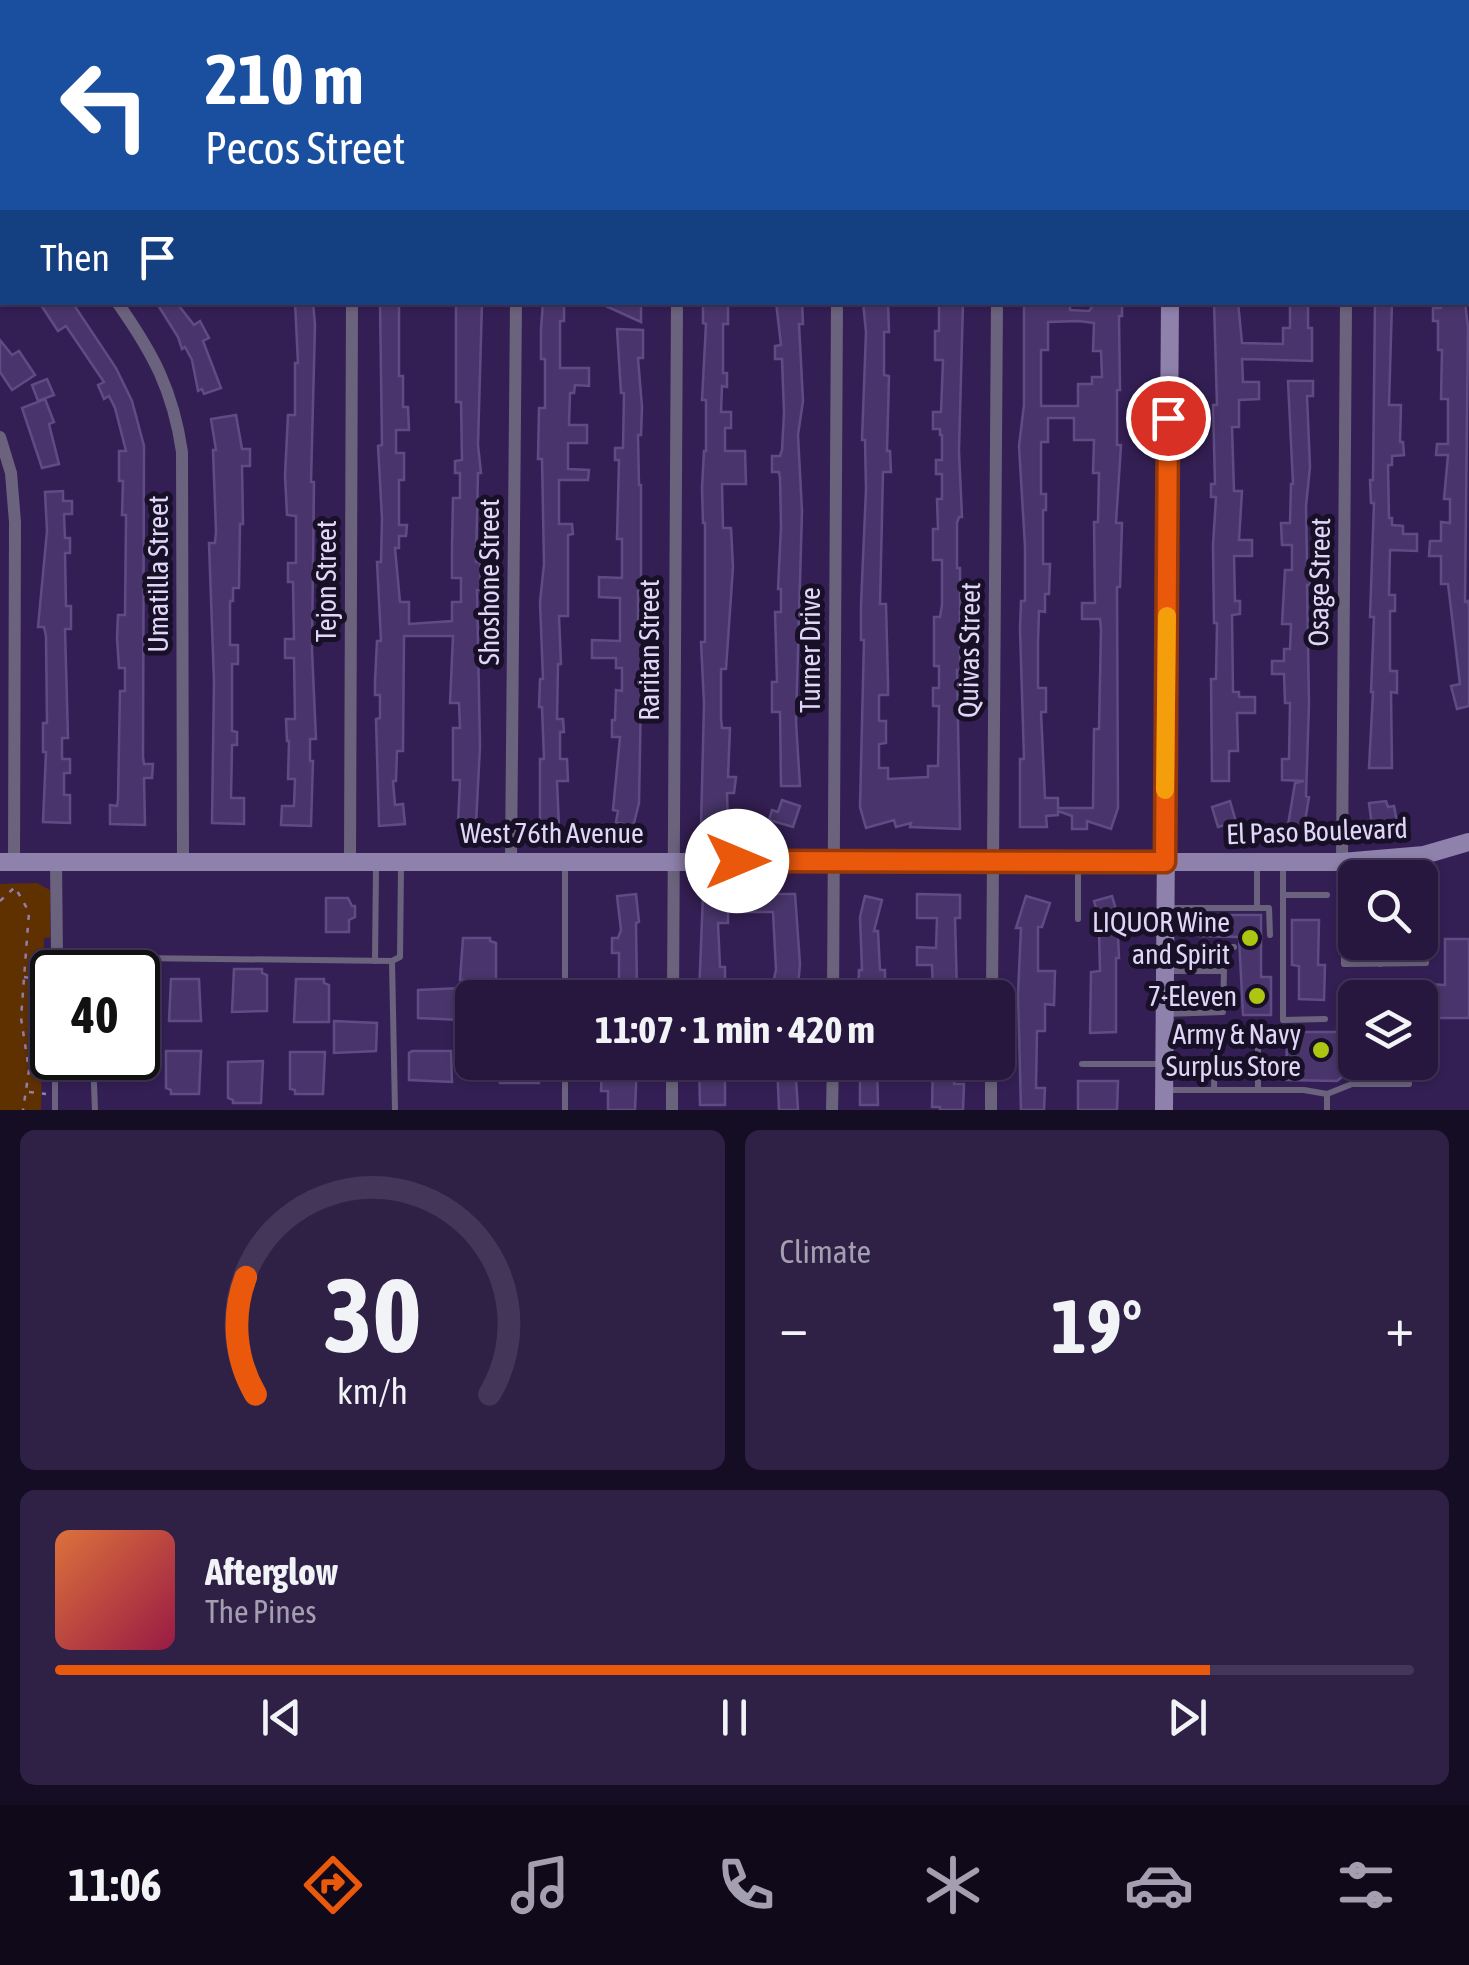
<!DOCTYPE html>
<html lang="en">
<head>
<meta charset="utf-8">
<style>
  body { margin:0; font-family:"Asap Condensed",sans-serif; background:#2f2046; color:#f1f3f6; height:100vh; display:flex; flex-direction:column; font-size:38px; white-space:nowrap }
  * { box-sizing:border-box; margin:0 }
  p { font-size:32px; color:#a49fb0 }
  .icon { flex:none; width:55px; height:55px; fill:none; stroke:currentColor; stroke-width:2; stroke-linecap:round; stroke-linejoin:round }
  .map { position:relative; height:1110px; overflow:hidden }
  .drawer { display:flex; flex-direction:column; gap:20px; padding:20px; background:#150d23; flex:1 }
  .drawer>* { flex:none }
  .banner { position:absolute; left:0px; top:0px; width:1470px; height:305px; box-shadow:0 2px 8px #0004,0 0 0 2px #433659; background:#1a4fa0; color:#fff; overflow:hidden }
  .tools { position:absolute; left:1338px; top:860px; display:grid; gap:20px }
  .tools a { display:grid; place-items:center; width:100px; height:100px; border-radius:15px; background:#27173f; box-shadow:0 2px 8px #0004,0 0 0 2px #433659; font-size:50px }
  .speed { position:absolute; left:30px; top:950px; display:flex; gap:20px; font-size:50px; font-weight:700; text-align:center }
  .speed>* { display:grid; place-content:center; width:130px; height:130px; border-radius:50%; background:#27173f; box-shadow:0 2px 8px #0004,0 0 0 2px #433659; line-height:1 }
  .speed .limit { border:5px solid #111; border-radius:15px; background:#fff; color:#111 }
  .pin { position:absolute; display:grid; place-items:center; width:85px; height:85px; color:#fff; margin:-42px; border:5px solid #fff; border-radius:50%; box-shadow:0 2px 10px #0007 }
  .me { position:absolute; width:110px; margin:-55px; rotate:90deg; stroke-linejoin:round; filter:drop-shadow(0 0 8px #0008) }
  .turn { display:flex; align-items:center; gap:35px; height:210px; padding:0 40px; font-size:45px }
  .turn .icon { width:130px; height:130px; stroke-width:2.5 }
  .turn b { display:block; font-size:70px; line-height:85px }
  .then { display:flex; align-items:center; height:95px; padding:0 40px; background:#0003; gap:20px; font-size:38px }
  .big { font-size:75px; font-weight:700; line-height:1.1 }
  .drawer .widget { flex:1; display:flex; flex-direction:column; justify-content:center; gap:15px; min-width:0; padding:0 35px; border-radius:15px; background:#2f2046 }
  .drawer .dial { align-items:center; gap:0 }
  .dial svg { height:260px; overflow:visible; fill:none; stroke:#433659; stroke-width:7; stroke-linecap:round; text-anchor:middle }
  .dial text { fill:#f1f3f6; stroke:none }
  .song { display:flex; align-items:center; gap:30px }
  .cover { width:120px; height:120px; border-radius:15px; background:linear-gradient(135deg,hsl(20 70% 55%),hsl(340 70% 35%)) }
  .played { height:10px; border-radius:5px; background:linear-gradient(90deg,#ea580c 85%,#433659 85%) }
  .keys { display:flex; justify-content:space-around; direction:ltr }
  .heat { display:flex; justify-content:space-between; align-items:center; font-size:55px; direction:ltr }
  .drawer .tiles { flex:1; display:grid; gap:20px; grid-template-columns:1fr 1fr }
  .widget:last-child { grid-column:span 2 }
  .trip { position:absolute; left:455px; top:980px; width:560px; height:100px; border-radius:15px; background:#27173f; box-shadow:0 2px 8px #0004,0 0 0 2px #433659; font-weight:700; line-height:100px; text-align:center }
  .menu { display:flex; height:160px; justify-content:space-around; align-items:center; background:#100919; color:#a49fb0 }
  .menu .icon { width:70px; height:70px }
  .menu .on { color:#ea580c }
  .menu b { font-size:45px; color:#f1f3f6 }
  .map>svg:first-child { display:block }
  .green { fill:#603100 }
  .building { fill:#49356b; stroke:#604c85; stroke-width:2.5; fill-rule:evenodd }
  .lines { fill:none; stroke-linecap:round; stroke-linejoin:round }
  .path { stroke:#9081ac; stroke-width:2.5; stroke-dasharray:5 8; stroke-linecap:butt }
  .lane { stroke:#6b637d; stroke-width:6 }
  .street { stroke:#6b637d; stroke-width:12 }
  .secondary { stroke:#8e81ab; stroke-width:18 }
  .route-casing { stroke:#983908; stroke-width:25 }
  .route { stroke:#ea580c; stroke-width:18 }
  .slow { stroke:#f59e0b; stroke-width:18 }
  .poi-dot { fill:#acc612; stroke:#181027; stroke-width:4 }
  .labels { text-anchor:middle; stroke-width:10; stroke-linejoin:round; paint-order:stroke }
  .street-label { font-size:28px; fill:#e0d7f8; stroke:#181027 }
  .poi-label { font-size:28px; fill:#e0d7f8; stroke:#181027; text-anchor:end }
</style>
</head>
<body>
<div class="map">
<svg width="1469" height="1110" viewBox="0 0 1469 1110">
  <rect width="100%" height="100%" fill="#341f54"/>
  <path class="green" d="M37,883L50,890V937L44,938L41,1110H0V884Z"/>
  <g class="building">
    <path d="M39,302H72L116,368L132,401L144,446L143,757L144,764H153L152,778H144L145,825L110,824V805L117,806L118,800L120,691H125V668H119L117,638L118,615H125L126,524V515H122L123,481H119V451H126L115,408L109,396L104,399L98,385L104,382L66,326L58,331Z"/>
    <path d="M156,302H176L194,325L200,321L209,338L203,341L221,388L204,394L202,389L198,391L192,360L185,347L182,349L178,337Z"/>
    <path d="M295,302H313L315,325L311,482H314L312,650L316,739H310V761H313L311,826L281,825L282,806H294L295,779H288L289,741H287L286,719H295L294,658H285V639H294L293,582H288V563H296V516L287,515L285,475L288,415H295V363H298Z"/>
    <path d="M380,302H399V376H403V407H408L409,430H396V453H404V480H399V525H407L406,536H399V548H395L400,602H409V624L452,621V602H461V578H452V547L453,498H460V473H455V461L462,460L461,402H456V304L482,302L478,445L481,473H478L476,562H480L481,590H477L480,746L476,824L458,823L460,780H453V728H460L459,703H450L453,636H404L403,751H397L396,781H393L395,805L403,804L405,824L379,826L376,719L380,718V695H375V681L377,641H381L377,562H381L382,518L378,446L382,445Z"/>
    <path d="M543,302H564V321H560V368H589V386L575,385L574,393H570L569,425H587V443H568V469L589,470L588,480H559V524H572L573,534L568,535V616H559L561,664H558L557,719H563L564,732H560V759H567L568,781H557L559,826L540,827V759H544L542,707H539L540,679H543L540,602L544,564L542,459H538L539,408H545V359H541V329Z"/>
    <path d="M597,302H641V322Z"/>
    <path d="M703,302H728V324H723V373H727V387L722,386L721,412H731V428H725V451H745L746,484H722L723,528H731L733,567L726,669H721V719L722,728H730L728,777H736L734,793H727L728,826L701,827L704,704L701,642H705V523H703L702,488L704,451H706V400H702L706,324L703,323Z"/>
    <path d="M776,302H802L803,324H799L803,401L798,435L802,511L796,722L800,786H781L780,712H772V682H777L775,612H781V589H778L781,527L780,478L779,472H772V456H780L782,450L784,413L782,359H775V346L781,345Z"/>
    <path d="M863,302H888L889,332H884V375L889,376L887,451H890L891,472H883L880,604H886L888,682V695H879V721H886V743L879,744V768H888V779L928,777V766H938L939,706H933V688H939V666H934V617H940L942,605V560H933V529H938L937,499H942V474H936V460H942V435H940V429H933V412H941L943,360H935V331H939V302H963L959,451L962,517H959L957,523V568H960V670H957L960,829L910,827L911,823L896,827L894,820L866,828L860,807L864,640H861V605L866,489L865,440H862L866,332Z"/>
    <path d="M1024,302H1054V306L1070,305V310L1089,311L1095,303L1122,302V316H1119L1120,390H1117V445H1121L1116,523H1122L1120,587H1117L1118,808L1111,829L1087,821V829H1072V816L1058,811V815L1046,816L1047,827H1020V759H1024L1020,629L1021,601H1025V547L1019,446L1024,405ZM1079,321L1094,323L1093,351H1101L1102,377H1092V384H1078V406H1041V350H1048V322ZM1048,418H1074V440H1094L1093,473H1099L1098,522H1094L1095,603H1082V619H1100L1101,630L1099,729H1094L1093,808H1058V798H1045L1041,712H1046V688H1038V642L1039,611L1045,612V594H1049L1050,564H1043V510H1046V494H1041V442H1048Z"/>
    <path d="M1214,302H1238L1242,343L1283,344V328H1290V302H1308V328H1312V361L1242,359L1243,382H1259V399L1239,400V427H1232L1234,491H1242L1239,540H1252V556H1234L1235,601H1240V614L1232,615L1233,692H1239V697H1255V713H1237L1238,751H1229V781H1212L1211,679H1216L1217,623H1214L1213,545L1216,497H1211V484H1215L1213,405H1217Z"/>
    <path d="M1375,302H1392L1389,405H1401L1400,442H1403L1404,455L1392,456V465H1388L1389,518H1392V525L1403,526V534H1417V551L1390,550L1389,595H1395V611H1390V671H1397V693L1391,692L1392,768H1369L1373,692H1371L1374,617H1370L1374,503H1371L1370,480H1373Z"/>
    <path d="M1441,302H1465L1468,327L1465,602L1468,601L1469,607V706L1457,709L1451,686L1460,684L1448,584H1441V556H1429L1430,541H1441V522L1450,523V499H1444L1448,455H1436L1437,444H1448V399H1441L1442,350H1438V321H1433V308H1441Z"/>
    <path d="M617,329L643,330V358H638L642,407L641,435H638L639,485H641V591H638V641H642L639,803L633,827L616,822L618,811L613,810L620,737H612V720H615L616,690L622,691V668H616V658H592V640L620,641V598L599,597V577L622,578V539H617L619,460H615V448H623L624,393H621Z"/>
    <path d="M0,340L12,355L19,351L35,375L12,390L0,372Z"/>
    <path d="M47,379L54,395L38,401L32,385Z"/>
    <path d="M1288,381H1313V396H1307L1310,467L1306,506L1307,562H1310V585H1307L1309,703L1306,796L1309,797L1304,828L1288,825L1295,783L1304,781L1282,780V759H1289L1290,703H1285L1284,674H1272V661H1284V649H1290L1291,624H1282L1285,570H1292V545H1282L1281,523H1290L1291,484H1293Z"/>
    <path d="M45,399L54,422L49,424L59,464L42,468L22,408Z"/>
    <path d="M236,415L242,449H250V466H242L243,524H240L239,588H233V601H230V645H238V664H232V731L237,732V745H232L231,798H244V824L212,823L214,682L209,543H215L216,531L213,450H216L211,419Z"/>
    <path d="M63,491V501H72V514H64L65,538H70V553H65L66,606H71V629H65L68,738H62V759H70V773H64V795H70V823L43,822L46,752H43V723H47L46,636L44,627H38L47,531L45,492Z"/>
    <path d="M782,800L800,806L793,827L769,820L772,810L778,812Z"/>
    <path d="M1230,801L1236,822L1218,827L1212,807Z"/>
    <path d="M1386,801L1388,807L1394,806L1397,822L1372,826L1369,803Z"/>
    <path d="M636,894L639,922L636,923L637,991H619V953H612V938H618L621,930L617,896Z"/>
    <path d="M703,894H795L800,964L797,998H766V983H773L776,970L773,912H728V923H718L720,967H725V980H717L718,995L699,996Z"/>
    <path d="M917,894L960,895V918H955L957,992L933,991L932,965H917V947L936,948L937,918H917Z"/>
    <path d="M865,896L882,900L874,931H878L880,970H885V996L858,995L859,970H862L860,917Z"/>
    <path d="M1026,896L1050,903L1042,927H1038V971H1055L1054,1005L1045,1004V1031H1037L1036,1088H1045L1044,1110H1021L1018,993L1021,928H1016Z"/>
    <path d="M1112,896L1117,913L1119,958H1116V1032L1090,1033L1091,972L1100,971L1099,931H1103L1094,901Z"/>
    <path d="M326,898H348L352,906H355V917L349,920V932H326Z"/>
    <path d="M1200,915H1261V977H1271V1015H1243L1239,937L1199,936Z"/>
    <path d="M1292,920H1319L1318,965H1325L1324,1000L1299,999V966L1292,965Z"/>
    <path d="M463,938H490V941L496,943V980H460Z"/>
    <path d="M1445,939H1469V1018H1420V993H1427V984L1445,985Z"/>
    <path d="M234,969H262V973L267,975V1011L232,1012Z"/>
    <path d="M171,979H199L201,1021H169Z"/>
    <path d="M296,979H324V983L329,985V1022H294Z"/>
    <path d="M461,988V1020L418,1018V990Z"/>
    <path d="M1338,992H1355V1062H1394V1077H1342L1337,1081L1286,1080L1287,1038L1299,1032H1337Z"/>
    <rect x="138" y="1020" width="22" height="32"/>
    <path d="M334,1021L377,1023L376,1051L334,1053Z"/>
    <path d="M166,1051H201L199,1094H171V1090L166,1088Z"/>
    <path d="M412,1051H451L452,1082L409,1080V1053Z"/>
    <path d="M290,1052H325L323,1094H295V1090L290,1089Z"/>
    <path d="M263,1061L261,1103H233V1100L228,1098V1062Z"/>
    <rect x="500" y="1062" width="39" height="21"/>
    <path d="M637,1062L635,1110H608V1091H601L602,1063Z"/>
    <path d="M699,1062H725V1105H700Z"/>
    <path d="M777,1062H795L798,1110H779Z"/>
    <path d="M860,1062H877L878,1105H860Z"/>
    <path d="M933,1062H954V1084H964L963,1110H940V1107H932Z"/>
    <path d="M1078,1081H1118L1117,1110H1078Z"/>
  </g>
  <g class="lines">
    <g class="path">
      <path d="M0,901L15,887L29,912L21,1018L29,1070L23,1110"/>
      <path d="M24,977L51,981"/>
      <path d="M29,1092L46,1094"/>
    </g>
    <g class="lane">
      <path d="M1283,863V1020L1325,1019"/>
      <path d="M1257,864V908"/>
      <path d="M1342,866L1344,964L1426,963L1424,856"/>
      <path d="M1283,895H1327"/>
      <path d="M1166,908H1269L1270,935"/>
      <path d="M1078,919V863"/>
      <path d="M1380,942V964"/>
      <path d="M1166,948L1234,947"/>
      <path d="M375,961L376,867"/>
      <path d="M56,972L57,957L392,961"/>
      <path d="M565,998V862"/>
      <path d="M1165,1014L1223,1012L1224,971H1166"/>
      <path d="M93,1058L95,1110"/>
      <path d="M1082,1064H1162"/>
      <path d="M1165,1090H1304L1327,1094V1110"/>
      <path d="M1214,1090L1215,1034"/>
      <path d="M1258,1090V1037"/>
      <path d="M1327,1094L1352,1084H1409V1062"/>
      <path d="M55,1110V1058"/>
      <path d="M395,1110L392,961L400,957L401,867"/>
      <path d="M565,1110V1062"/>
    </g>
    <g class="street">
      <path d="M950,0L955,2"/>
      <path d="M18,2V0"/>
      <path d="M186,2V0"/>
      <path d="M354,2V0"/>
      <path d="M517,2V0"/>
      <path d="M679,2V0"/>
      <path d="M1348,2V0"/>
      <path d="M1468,29H1469"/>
      <path d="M0,280L2,278"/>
      <path d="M117,302C153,353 173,390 182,452L183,862"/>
      <path d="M0,437L11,473L15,522L14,862"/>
      <path d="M350,861L352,302"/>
      <path d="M511,861L516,302"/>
      <path d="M56,862L57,957"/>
      <path d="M1342,862L1346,302"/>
      <path d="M673,998L677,302"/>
      <path d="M833,998L837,302"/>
      <path d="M992,998L997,302"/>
      <path d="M672,1110V1062"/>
      <path d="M832,1110L833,1062"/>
      <path d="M991,1110V1062"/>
    </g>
    <g class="secondary">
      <path d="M1172,0V2"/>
      <path d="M0,862H1342L1424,855L1469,842"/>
      <path d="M1164,1110L1170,302"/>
    </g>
  </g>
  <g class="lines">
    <defs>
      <path id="route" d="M737,861L1165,862L1168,418"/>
    </defs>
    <use href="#route" class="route-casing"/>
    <use href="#route" class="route"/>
    <path class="slow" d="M1165,790L1167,616"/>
  </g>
  <g class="poi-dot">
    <circle cx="1250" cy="938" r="10"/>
    <circle cx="1257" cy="996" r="10"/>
    <circle cx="1321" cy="1050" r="10"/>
  </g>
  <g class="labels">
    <g class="street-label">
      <text transform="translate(158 574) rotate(-90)" y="10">Umatilla Street</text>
      <text transform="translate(326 581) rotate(-90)" y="10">Tejon Street</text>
      <text transform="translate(489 582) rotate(-90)" y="10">Shoshone Street</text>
      <text transform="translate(1319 582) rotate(-89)" y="10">Osage Street</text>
      <text transform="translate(649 650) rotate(-90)" y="10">Raritan Street</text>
      <text transform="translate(810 650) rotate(-90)" y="10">Turner Drive</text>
      <text transform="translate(969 650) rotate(-89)" y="10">Quivas Street</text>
      <text transform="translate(1317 831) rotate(-2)" y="10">El Paso Boulevard</text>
      <text x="552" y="843">West 76th Avenue</text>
    </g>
    <g class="poi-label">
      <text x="1230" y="932">LIQUOR Wine<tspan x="1230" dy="32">and Spirit</tspan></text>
      <text x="1237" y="1006">7-Eleven</text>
      <text x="1301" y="1044">Army &amp; Navy<tspan x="1301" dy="32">Surplus Store</tspan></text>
    </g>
  </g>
</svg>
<div class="tools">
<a><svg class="icon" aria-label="search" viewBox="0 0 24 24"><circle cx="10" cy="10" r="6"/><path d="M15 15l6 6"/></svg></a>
<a><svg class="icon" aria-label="layers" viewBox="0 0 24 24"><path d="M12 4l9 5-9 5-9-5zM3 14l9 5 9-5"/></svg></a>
</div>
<div class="speed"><div class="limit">40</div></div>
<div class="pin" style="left:1168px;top:418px;background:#d93025"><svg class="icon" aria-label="arrive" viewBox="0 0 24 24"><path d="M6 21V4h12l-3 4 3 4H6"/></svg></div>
<svg class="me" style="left:737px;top:861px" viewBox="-20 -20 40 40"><circle r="19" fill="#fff"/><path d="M0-13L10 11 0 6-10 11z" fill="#ea580c"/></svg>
<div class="trip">11:07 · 1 min · 420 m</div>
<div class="banner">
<div class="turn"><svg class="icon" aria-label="left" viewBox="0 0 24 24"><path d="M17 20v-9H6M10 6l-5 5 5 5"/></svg><div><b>210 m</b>Pecos Street</div></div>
<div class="then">Then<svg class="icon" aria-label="arrive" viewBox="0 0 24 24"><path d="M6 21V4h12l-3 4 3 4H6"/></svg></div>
</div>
</div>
<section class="drawer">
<div class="tiles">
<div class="widget dial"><svg viewBox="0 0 100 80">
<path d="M14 69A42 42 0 1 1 86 69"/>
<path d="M14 69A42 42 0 0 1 11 33" stroke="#ea580c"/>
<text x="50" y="56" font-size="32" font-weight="700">30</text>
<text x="50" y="72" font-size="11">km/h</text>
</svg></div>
<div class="widget"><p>Climate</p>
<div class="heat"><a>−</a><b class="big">19°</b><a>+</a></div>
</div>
<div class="widget">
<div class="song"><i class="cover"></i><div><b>Afterglow</b><p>The Pines</p></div></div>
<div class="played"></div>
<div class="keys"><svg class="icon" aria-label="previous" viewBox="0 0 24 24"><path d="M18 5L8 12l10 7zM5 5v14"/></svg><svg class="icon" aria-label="pause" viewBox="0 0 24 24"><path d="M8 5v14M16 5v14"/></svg><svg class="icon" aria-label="next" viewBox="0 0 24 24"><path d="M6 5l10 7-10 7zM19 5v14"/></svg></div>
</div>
</div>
</section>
<nav class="menu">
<b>11:06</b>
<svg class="icon on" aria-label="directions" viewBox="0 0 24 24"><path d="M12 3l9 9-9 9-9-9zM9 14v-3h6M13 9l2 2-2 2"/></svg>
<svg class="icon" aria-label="music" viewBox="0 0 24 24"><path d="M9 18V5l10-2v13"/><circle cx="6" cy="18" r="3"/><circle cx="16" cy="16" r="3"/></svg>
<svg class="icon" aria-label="phone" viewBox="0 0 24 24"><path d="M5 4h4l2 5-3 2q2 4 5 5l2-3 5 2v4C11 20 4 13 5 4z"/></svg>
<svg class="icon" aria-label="climate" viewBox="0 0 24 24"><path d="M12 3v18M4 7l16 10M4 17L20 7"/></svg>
<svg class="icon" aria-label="car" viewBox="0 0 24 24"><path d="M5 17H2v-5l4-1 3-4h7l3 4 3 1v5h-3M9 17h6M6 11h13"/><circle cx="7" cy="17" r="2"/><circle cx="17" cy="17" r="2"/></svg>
<svg class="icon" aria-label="filters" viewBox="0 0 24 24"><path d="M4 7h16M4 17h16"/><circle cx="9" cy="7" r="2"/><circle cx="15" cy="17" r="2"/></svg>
</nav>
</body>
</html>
